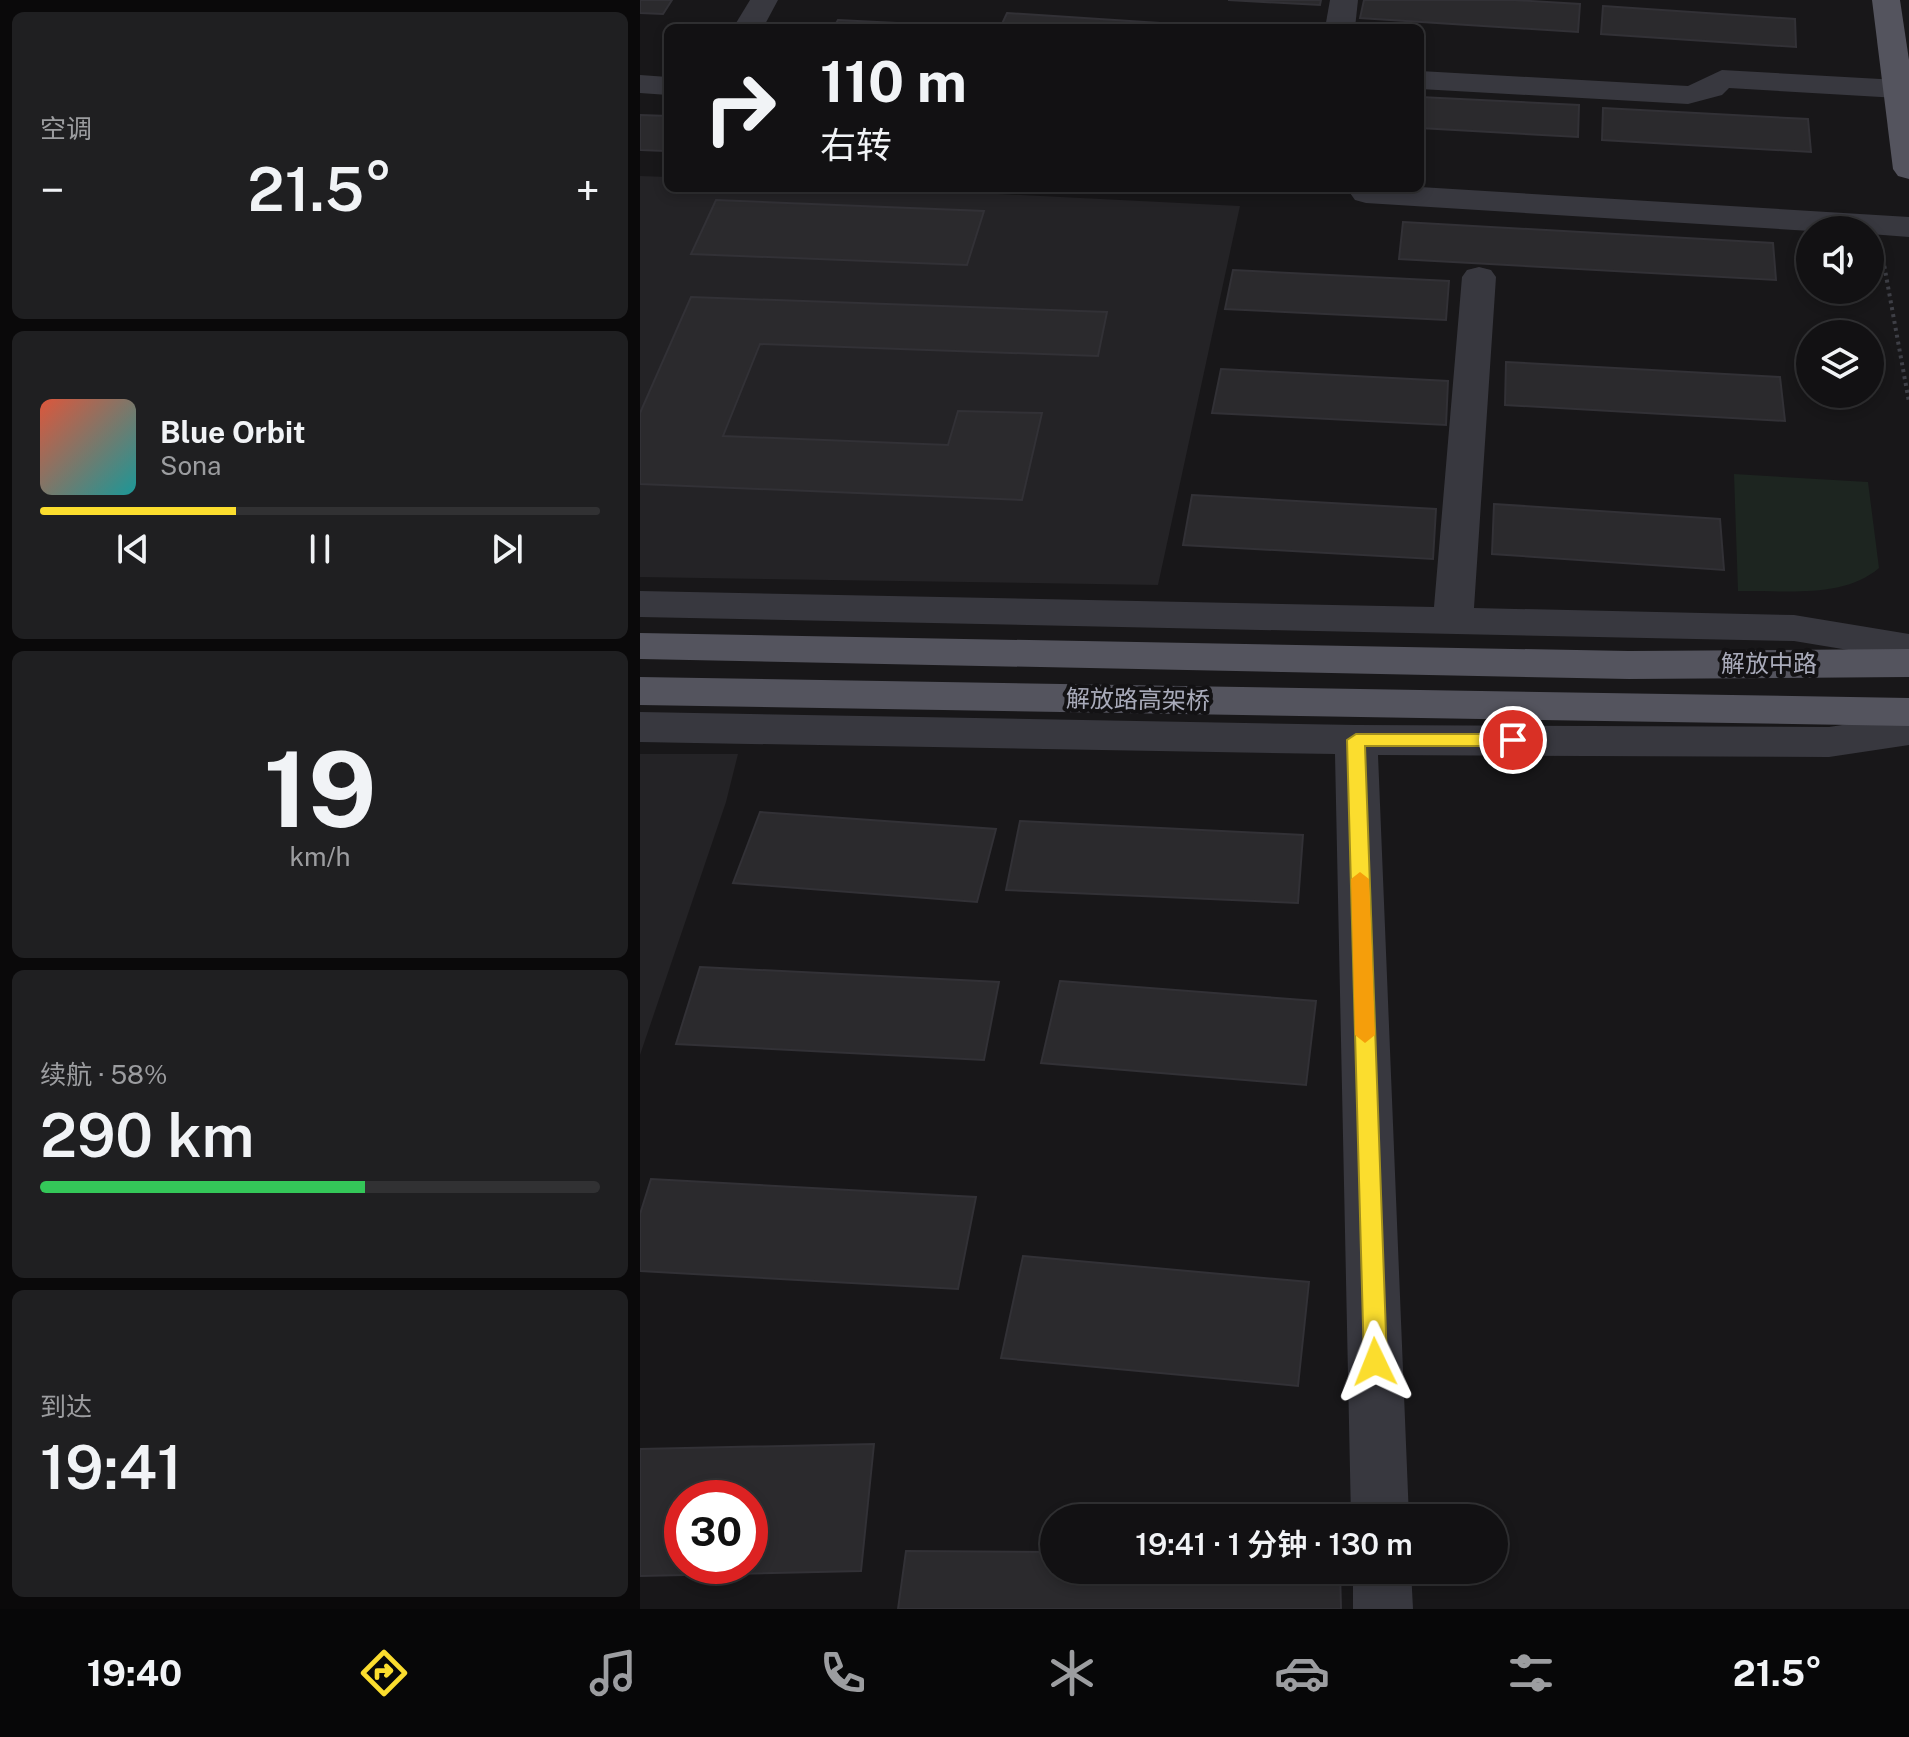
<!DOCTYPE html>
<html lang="zh">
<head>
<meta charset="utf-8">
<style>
  body { margin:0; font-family:"Public Sans","Noto Sans SC",sans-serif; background:#1f1f21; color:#f1f3f6; height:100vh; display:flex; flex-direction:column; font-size:30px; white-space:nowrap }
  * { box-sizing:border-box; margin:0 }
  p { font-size:26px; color:#9c9da0 }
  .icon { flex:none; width:44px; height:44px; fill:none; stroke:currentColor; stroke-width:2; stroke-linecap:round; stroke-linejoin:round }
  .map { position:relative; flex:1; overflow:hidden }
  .panel { display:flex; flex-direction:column; gap:12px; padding:12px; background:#0a090a; width:640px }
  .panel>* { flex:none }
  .top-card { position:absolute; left:24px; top:24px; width:760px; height:168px; border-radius:12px; box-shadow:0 4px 12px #0003,0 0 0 2px #313133; background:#121113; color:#f1f3f6; overflow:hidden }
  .tools { position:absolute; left:1156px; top:216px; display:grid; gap:16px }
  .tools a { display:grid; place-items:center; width:88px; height:88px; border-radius:50%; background:#121113; box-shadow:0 4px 12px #0003,0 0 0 2px #313133; font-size:40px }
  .speed { position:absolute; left:24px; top:1480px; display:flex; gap:16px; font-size:40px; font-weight:700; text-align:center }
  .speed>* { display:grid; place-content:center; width:104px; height:104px; border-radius:50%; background:#121113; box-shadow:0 4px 12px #0003,0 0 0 2px #313133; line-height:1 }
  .speed .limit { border:12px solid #d22; background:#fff; color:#111 }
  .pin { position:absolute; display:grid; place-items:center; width:68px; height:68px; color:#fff; margin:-34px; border:4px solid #fff; border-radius:50%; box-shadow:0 2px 8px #0007 }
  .me { position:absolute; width:88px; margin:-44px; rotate:358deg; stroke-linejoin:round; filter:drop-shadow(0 0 6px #0008) }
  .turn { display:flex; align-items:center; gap:28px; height:168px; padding:0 24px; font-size:36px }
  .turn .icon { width:104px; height:104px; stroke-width:2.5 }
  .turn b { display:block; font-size:56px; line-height:68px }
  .big { font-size:60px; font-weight:600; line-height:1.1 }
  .panel .tile { flex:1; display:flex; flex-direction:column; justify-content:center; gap:12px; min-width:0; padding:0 28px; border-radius:12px; background:#1f1f21 }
  .panel .dial { align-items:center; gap:0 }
  .dial b { font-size:104px; line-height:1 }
  .song { display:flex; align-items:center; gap:24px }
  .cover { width:96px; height:96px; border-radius:12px; background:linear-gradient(135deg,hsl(10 70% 55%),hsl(180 70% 35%)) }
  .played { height:8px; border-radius:4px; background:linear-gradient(90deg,#fbdd2e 35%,#313133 35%) }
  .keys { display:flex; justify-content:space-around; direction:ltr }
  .heat { display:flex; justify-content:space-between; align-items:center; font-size:44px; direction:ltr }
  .charge { height:12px; border-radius:6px; background:linear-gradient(90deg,#34c759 58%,#313133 0) }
  .trip { position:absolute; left:400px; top:1504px; width:468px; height:80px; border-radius:40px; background:#121113; box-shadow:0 4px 12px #0003,0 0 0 2px #313133; font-weight:600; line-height:80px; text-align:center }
  .tabs { display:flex; height:128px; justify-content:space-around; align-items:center; background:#070708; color:#9c9da0 }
  .tabs .icon { width:56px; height:56px }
  .tabs .current { color:#fbdd2e }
  .tabs b { font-size:36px; color:#f1f3f6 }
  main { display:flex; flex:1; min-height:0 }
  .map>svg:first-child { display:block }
  .built { fill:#242326 }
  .green { fill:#1d2520 }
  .building { fill:#2b2a2d; stroke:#323136; stroke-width:2; fill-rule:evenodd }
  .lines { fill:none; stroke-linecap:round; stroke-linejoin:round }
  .path { stroke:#3e3f46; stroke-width:4; stroke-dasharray:3 4; stroke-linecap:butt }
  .minor { fill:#38383f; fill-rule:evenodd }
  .major { fill:#54545e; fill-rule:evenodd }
  .route { fill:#fbdd2e; stroke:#a3901e; stroke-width:2 }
  .slow { fill:#f59e0b }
  .labels { text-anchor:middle; stroke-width:8; stroke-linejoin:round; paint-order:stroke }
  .street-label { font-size:24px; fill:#a9abba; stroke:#131214 }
</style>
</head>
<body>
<main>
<section class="panel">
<div class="tile"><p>空调</p>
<div class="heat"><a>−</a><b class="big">21.5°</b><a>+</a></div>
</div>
<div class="tile">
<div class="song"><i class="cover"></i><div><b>Blue Orbit</b><p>Sona</p></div></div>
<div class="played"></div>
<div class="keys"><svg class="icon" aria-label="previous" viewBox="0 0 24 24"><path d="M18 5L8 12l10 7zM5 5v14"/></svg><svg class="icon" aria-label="pause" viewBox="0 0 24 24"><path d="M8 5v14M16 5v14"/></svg><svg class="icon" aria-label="next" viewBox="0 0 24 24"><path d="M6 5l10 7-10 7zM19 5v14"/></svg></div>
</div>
<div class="tile dial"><b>19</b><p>km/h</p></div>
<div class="tile"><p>续航 · 58%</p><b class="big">290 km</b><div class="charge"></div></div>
<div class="tile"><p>到达</p><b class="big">19:41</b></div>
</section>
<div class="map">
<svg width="1269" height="1609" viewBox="0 0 1269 1609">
  <rect width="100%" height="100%" fill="#181719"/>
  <g class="built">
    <path d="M0,176L28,177V188H239L600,206L518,585L0,577Z"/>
    <path d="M0,754H98L86,802L0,1055Z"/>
  </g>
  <path class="green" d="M1094,474L1228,482L1239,568C1203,599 1144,590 1098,591Z"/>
  <g class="building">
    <path d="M0,0H32L23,14L0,13Z"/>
    <path d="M588,0H681L680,5Z"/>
    <path d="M724,0H874L940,4L938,32L720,18Z"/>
    <path d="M963,6L1155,19L1156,47L961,34Z"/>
    <path d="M367,13L581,27L360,28Z"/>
    <path d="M198,20L336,27L193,28Z"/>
    <path d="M780,97L939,105L938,137L780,128Z"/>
    <path d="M963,108L1168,119L1171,152L962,140Z"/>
    <path d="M0,115L28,116L25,151L0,150Z"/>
    <path d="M76,200L344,211L327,265L51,254Z"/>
    <path d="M763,222L1133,243L1136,280L759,259Z"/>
    <path d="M593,270L809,281L806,320L585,309Z"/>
    <path d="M51,297L467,312L458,356L120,344L83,436L308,445L318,411L402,413L382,500L0,484V413Z"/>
    <path d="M866,362L1140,377L1145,421L865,405Z"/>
    <path d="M581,369L808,381L806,425L572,413Z"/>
    <path d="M552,495L796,509L793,559L543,545Z"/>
    <path d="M854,504L1080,519L1084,570L852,554Z"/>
    <path d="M120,812L356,829L337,902L93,883Z"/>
    <path d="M380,821L663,835L658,903L366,890Z"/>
    <path d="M60,967L359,982L344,1060L36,1044Z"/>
    <path d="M420,981L676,1001L666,1085L401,1063Z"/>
    <path d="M11,1179L336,1197L318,1289L0,1271V1214Z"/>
    <path d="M383,1256L669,1282L658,1386L361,1358Z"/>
    <path d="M234,1444L221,1571L0,1576V1449ZM42,1498H110V1566H42Z"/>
    <path d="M266,1551L414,1552V1570H700L701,1609H258Z"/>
  </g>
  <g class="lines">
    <path class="path" d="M1243,259L1269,402"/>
    <g class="minor">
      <path d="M110,0H138L123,28H93Z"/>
      <path d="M690,0H718L715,28H685Z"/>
      <path d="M1082,70L1258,80L1269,83V95L1258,98L1089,88L1082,95L1048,104L780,89V71L1048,86Z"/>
      <path d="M0,75L28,77V95L0,93Z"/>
      <path d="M780,187L1269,217V237L1230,234V230L1170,231L726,203L715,200L710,193L711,188Z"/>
      <path d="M839,267L851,270L856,277L834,608L1154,615L1269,634V660L1154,641L0,617V591L794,607L822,277L827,270Z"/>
      <path d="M0,712L716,725L1189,727L1269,715V745L1189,757L738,755L769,1518H711L695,754L0,742Z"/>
      <path d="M713,1570H771L773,1609H713Z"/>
    </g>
    <g class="major">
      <path d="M1232,0H1260L1269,60V179L1258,176L1253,169Z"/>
      <path d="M0,633L989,651L1269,649V677L989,679L0,659Z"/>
      <path d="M0,677L1269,698V726L0,705Z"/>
    </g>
  </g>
  <path class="route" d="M716,734H873L882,740L873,746H725L747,1362L743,1369L735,1372L727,1369L724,1362L707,740Z"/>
  <path class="slow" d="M720,872L729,879L735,1035L725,1043L715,1035L711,879Z"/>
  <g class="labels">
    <g class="street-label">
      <text x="1129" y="672">解放中路</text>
      <text transform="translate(498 700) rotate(1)" y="8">解放路高架桥</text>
    </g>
  </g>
</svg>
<div class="tools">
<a><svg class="icon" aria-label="sound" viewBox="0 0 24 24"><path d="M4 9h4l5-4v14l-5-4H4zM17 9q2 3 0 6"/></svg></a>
<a><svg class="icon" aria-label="layers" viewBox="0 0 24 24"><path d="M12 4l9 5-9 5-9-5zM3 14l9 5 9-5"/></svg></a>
</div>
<div class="speed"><div class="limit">30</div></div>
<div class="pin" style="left:873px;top:740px;background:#d93025"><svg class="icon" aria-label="arrive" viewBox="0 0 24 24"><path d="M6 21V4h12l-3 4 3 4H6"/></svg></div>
<svg class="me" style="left:735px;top:1362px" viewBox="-20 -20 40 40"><path d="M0-17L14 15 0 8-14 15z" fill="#fbdd2e" stroke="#fff" stroke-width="4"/></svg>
<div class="trip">19:41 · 1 分钟 · 130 m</div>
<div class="top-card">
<div class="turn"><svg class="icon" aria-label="right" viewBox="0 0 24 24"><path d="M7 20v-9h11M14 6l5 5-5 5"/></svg><div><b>110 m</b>右转</div></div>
</div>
</div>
</main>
<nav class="tabs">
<b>19:40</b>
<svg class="icon current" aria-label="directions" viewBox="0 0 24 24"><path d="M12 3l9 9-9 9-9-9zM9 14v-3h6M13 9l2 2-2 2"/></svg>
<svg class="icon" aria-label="music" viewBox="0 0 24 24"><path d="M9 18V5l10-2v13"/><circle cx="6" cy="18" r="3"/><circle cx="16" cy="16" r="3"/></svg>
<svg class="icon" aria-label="phone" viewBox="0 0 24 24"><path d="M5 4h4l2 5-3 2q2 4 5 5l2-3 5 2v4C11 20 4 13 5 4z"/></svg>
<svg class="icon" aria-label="climate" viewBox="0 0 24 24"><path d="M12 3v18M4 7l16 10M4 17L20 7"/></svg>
<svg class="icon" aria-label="car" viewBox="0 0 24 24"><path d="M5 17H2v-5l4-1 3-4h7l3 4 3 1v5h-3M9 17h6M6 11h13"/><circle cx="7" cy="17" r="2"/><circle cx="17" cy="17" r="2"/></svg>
<svg class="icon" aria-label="filters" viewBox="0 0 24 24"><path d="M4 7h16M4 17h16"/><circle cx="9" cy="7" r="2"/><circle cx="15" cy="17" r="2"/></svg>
<b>21.5°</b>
</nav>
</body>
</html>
